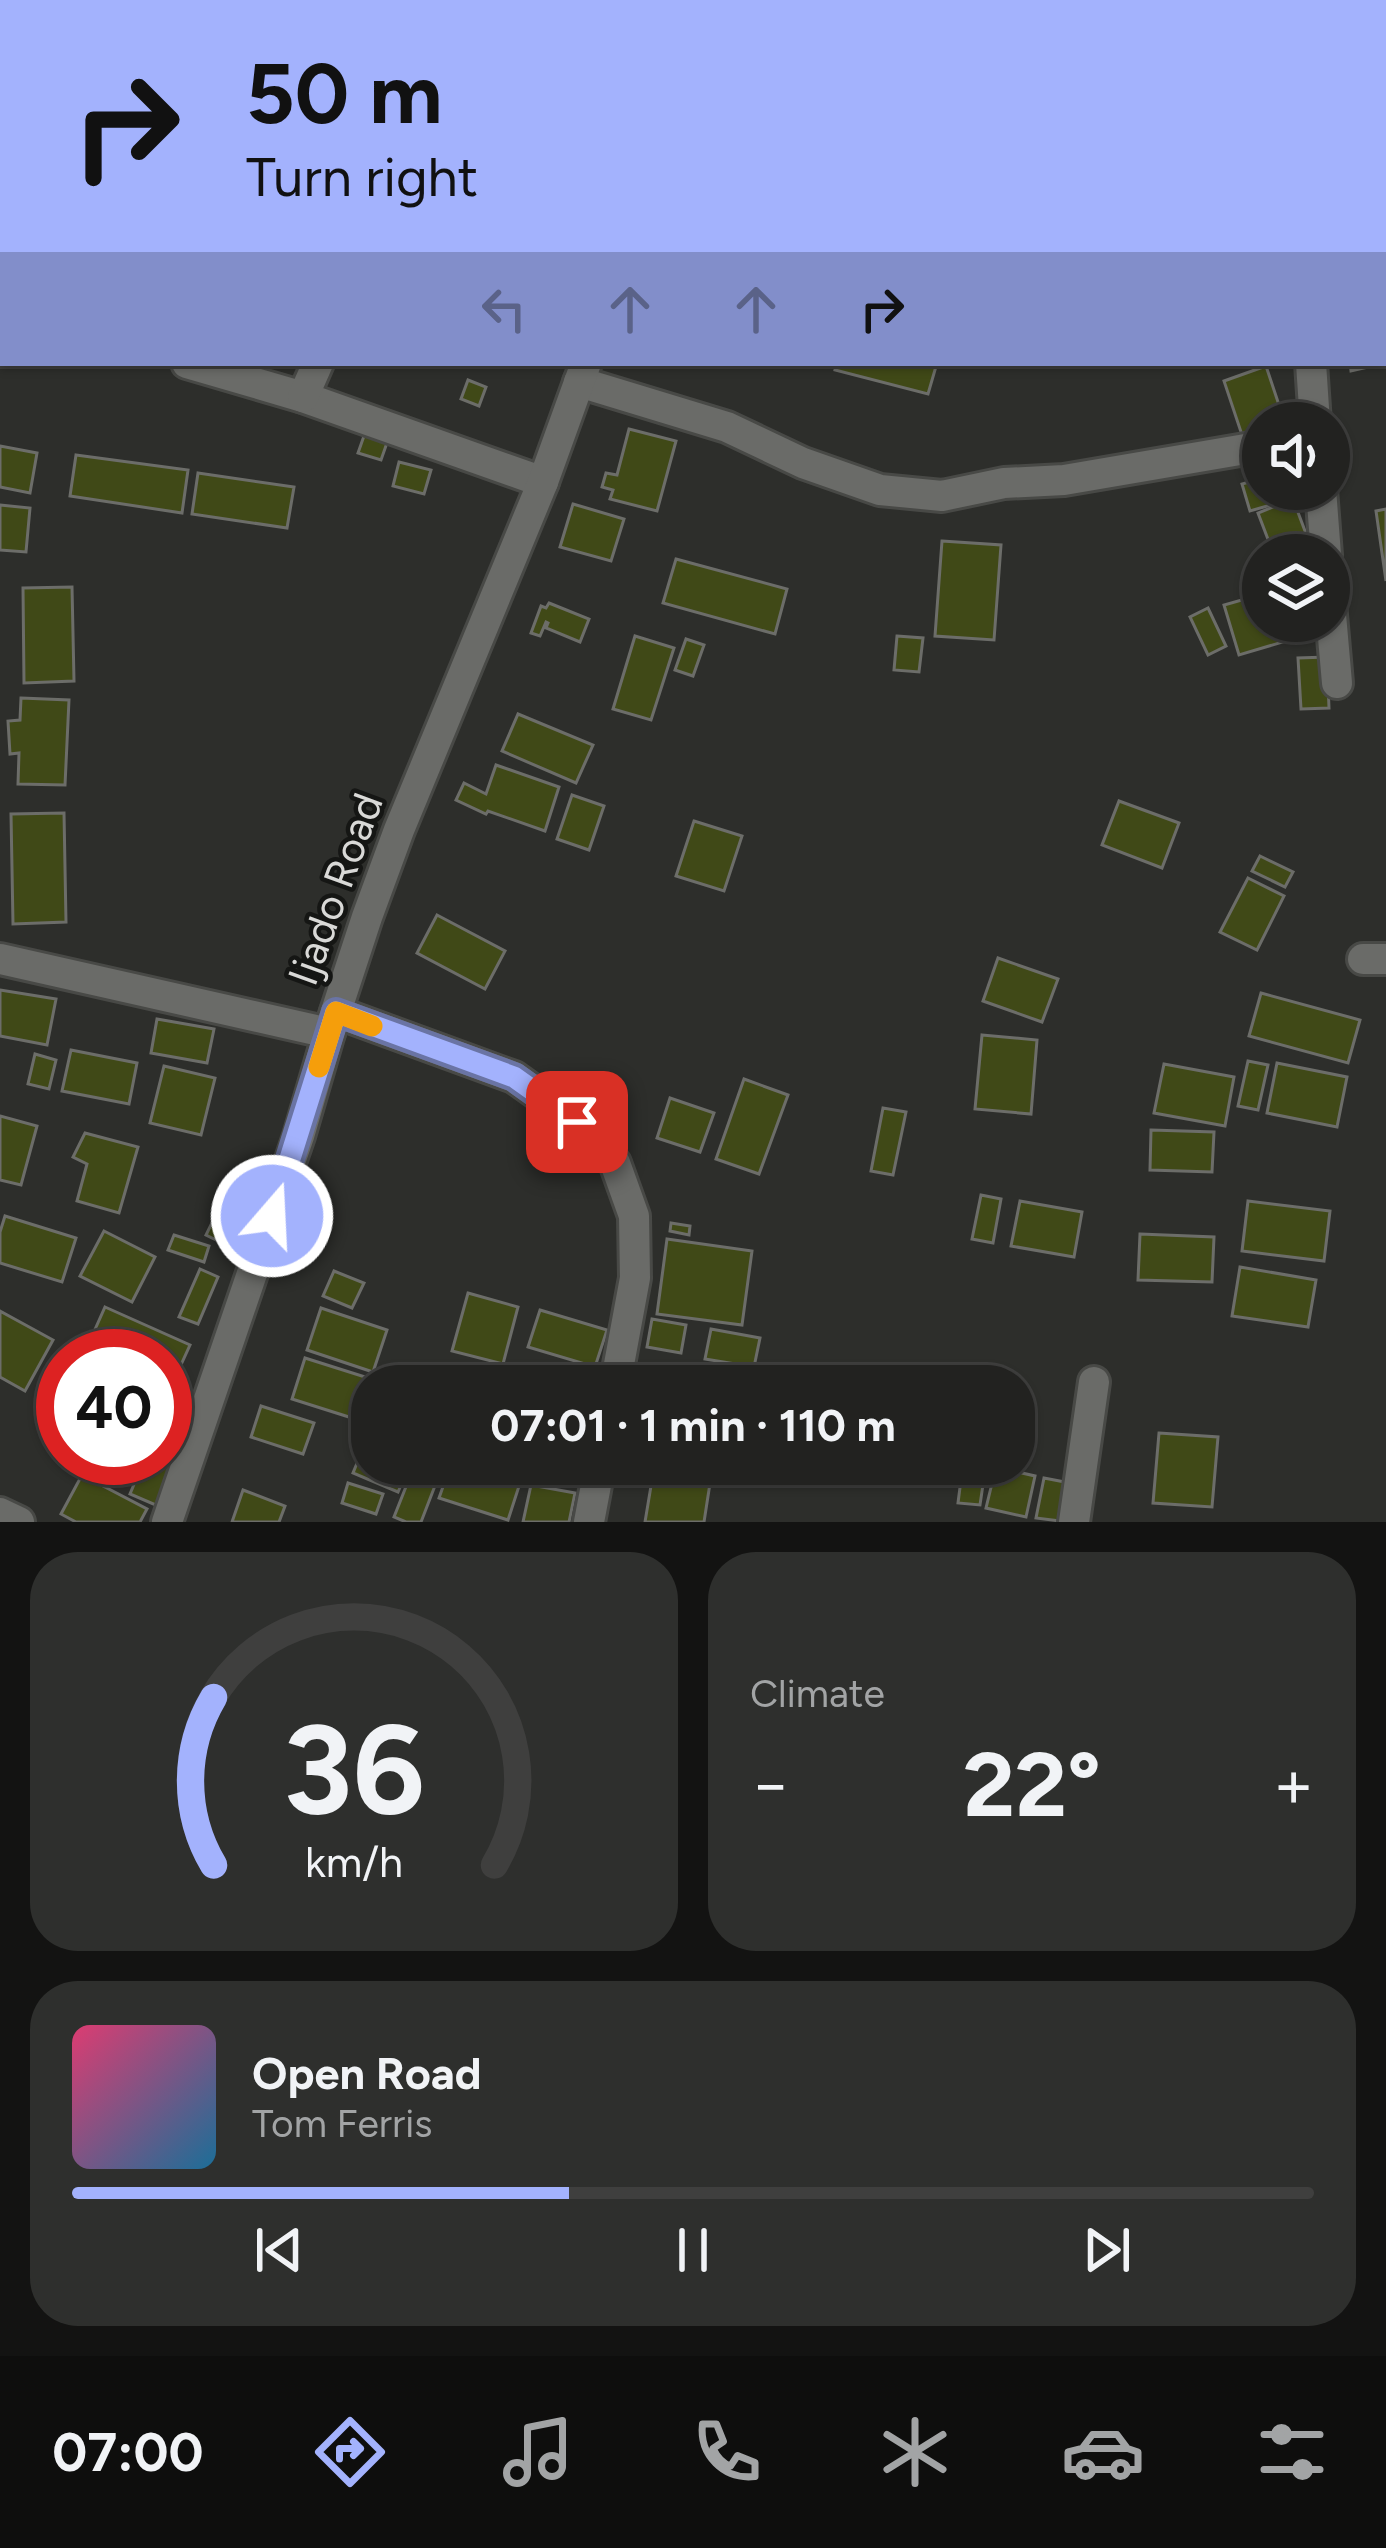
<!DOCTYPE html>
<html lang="en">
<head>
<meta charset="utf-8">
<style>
  body { margin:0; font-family:Figtree,sans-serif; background:#2e2f2d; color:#f1f3f6; height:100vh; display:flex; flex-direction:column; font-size:45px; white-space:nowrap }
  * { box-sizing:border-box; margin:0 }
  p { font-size:39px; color:#a2a4a5 }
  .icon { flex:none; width:66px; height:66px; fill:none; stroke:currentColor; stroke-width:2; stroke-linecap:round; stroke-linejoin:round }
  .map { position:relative; height:1522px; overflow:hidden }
  .sheet { display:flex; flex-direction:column; gap:30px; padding:30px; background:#131312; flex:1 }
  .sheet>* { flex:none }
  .banner { position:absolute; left:0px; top:0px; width:1386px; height:366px; box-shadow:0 3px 9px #0004,0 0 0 3px #3f3f3e; background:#a3b2fd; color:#111; overflow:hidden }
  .buttons { position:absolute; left:1242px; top:402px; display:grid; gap:24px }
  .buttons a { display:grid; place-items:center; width:108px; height:108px; border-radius:50%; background:#222220; box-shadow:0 3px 9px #0004,0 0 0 3px #3f3f3e; font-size:60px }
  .speed { position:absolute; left:36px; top:1329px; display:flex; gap:24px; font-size:60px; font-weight:700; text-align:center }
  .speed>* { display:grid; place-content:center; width:156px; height:156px; border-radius:50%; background:#222220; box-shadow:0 3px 9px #0004,0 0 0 3px #3f3f3e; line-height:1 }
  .speed .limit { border:18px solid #d22; background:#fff; color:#111 }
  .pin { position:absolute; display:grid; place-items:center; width:102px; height:102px; color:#fff; margin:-51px; border-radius:24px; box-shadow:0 6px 18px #0006 }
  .me { position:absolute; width:132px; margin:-66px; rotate:19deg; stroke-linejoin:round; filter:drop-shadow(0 0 9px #0008) }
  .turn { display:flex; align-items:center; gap:42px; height:252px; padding:0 48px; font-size:54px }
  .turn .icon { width:156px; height:156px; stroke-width:2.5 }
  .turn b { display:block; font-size:84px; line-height:102px }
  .lanes { display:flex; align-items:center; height:114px; padding:0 48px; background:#0003; justify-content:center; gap:60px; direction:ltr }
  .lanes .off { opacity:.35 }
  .big { font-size:90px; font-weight:700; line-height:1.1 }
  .sheet .widget { flex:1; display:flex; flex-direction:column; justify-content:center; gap:18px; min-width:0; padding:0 42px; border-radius:48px; background:#2e2f2d }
  .sheet .dial { align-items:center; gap:0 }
  .dial svg { height:312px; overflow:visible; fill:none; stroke:#3f3f3e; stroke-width:7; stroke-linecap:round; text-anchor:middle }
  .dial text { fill:#f1f3f6; stroke:none }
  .song { display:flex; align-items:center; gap:36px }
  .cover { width:144px; height:144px; border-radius:18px; background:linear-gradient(135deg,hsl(340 70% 55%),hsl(200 70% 35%)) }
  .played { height:12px; border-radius:6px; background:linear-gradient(90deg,#a3b2fd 40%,#3f3f3e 40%) }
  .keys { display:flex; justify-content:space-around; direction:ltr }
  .heat { display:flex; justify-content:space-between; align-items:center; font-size:66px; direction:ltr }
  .sheet .tiles { flex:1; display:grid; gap:30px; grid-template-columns:1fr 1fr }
  .widget:last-child { grid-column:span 2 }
  .trip { position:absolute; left:351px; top:1365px; width:684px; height:120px; border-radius:48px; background:#222220; box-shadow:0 3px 9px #0004,0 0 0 3px #3f3f3e; font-weight:700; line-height:120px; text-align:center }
  .tabs { display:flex; height:192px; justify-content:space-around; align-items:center; background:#0e0e0d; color:#a2a4a5 }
  .tabs .icon { width:84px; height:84px }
  .tabs .on { color:#a3b2fd }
  .tabs b { font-size:54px; color:#f1f3f6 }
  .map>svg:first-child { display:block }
  .building { fill:#404917; stroke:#6c6d69; stroke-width:3 }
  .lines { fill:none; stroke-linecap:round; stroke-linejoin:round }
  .minor-casing { stroke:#484946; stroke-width:36 }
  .tertiary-casing { stroke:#484946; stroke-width:36 }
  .minor { stroke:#6a6b68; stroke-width:30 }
  .tertiary { stroke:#6a6b68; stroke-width:30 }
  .route-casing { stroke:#6a74a4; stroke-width:30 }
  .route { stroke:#a3b2fd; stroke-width:21 }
  .slow { stroke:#f59e0b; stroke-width:21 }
  .labels { text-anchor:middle; stroke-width:9; stroke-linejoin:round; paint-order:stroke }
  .street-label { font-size:42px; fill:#d9d9d7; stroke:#151614 }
</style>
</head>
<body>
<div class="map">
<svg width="1386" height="1522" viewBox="0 0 1386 1522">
  <rect width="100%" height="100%" fill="#2d2e2b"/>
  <g class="building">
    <path d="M53,0H112L111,3H52Z"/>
    <path d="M175,0H223L228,3H173Z"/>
    <path d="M580,0H623L630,3H579Z"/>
    <path d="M1386,305V363L1351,371L1350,363H1383V306Z"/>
    <path d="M837,363H937L928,394L835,370Z"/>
    <path d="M1266,366L1285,423H1263V435L1244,441L1224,381Z"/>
    <path d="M468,380L486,387L479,406L461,399Z"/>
    <path d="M629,429L676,441L657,511L610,499L613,490L602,487L606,473L617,475Z"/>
    <path d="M365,433L388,440L381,460L358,453Z"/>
    <path d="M0,446L37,453L30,493L0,487Z"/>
    <path d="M76,455L188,470L182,513L70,496Z"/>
    <path d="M399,462L431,470L424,494L393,486Z"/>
    <path d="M198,473L294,487L287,528L192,514Z"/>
    <path d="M1263,478V489H1311L1312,493L1250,511L1242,484Z"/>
    <path d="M1293,499L1314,555H1274L1258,513Z"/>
    <path d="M573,504L624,519L611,561L560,547Z"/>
    <path d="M0,505L30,508L26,552L0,550Z"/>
    <path d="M1386,509V581L1376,511Z"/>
    <path d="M942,541L1001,545L994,640L935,636Z"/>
    <path d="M676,559L787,589L775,634L663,603Z"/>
    <path d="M72,587L74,681L24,683L23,588Z"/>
    <path d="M1263,594V621H1310L1313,633L1239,655L1224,605Z"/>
    <path d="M549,603L589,619L580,642L546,628L548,623L546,622L540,636L531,633L541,606L546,608Z"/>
    <path d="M1208,608L1226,646L1208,655L1190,617Z"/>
    <path d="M635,636L674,648L651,720L613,709Z"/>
    <path d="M897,636L923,638L919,672L894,670Z"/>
    <path d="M686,639L704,645L693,676L675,670Z"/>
    <path d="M1327,657L1329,708L1301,709L1298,658Z"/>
    <path d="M21,698L69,700L65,785L18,784L19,753L10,754L8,721L20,720Z"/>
    <path d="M518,714L593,745L576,783L502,751Z"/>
    <path d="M496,765L559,787L545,831L488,811L486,814L456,800L464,783L486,794Z"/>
    <path d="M572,795L604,806L589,850L557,839Z"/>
    <path d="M1119,801L1179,823L1162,868L1102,845Z"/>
    <path d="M64,813L66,922L13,924L11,814Z"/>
    <path d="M694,821L742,836L724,891L676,876Z"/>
    <path d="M1260,856L1293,872L1285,887L1252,871Z"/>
    <path d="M1248,878L1284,896L1257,950L1220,932Z"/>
    <path d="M437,915L505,951L485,989L417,953Z"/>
    <path d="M998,958L1058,979L1042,1022L983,1001Z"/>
    <path d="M0,990L56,999L47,1045L0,1036Z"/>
    <path d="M1261,993L1360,1020L1348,1063L1249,1036Z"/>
    <path d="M157,1019L214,1029L207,1063L151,1053Z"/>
    <path d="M982,1035L1037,1040L1031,1114L975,1109Z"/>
    <path d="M71,1050L137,1063L129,1104L62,1091Z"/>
    <path d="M35,1054L56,1060L49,1089L28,1084Z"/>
    <path d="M1248,1061L1268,1065L1258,1110L1238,1106Z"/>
    <path d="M1277,1063L1347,1077L1337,1127L1267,1113Z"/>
    <path d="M1164,1064L1234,1077L1225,1126L1154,1113Z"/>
    <path d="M164,1066L215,1078L201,1135L150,1123Z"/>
    <path d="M744,1079L788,1095L759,1174L716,1159Z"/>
    <path d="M670,1098L714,1113L700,1152L657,1138Z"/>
    <path d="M883,1108L906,1112L893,1175L871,1171Z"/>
    <path d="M0,1116L37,1126L21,1185L0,1180Z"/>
    <path d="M1151,1130L1214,1132L1212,1172L1150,1170Z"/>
    <path d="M85,1133L138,1147L119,1213L77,1201L87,1164L73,1157Z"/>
    <path d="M981,1195L1001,1199L993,1243L972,1239Z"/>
    <path d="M1020,1201L1082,1212L1074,1257L1011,1246Z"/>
    <path d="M1248,1201L1330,1211L1324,1261L1242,1251Z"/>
    <path d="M222,1202L259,1220L243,1253L206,1235Z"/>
    <path d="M5,1216L76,1238L62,1282L0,1263V1232Z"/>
    <path d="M671,1223L690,1226L689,1235L670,1231Z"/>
    <path d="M104,1231L155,1257L132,1302L80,1276Z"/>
    <path d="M1140,1234L1214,1237L1212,1282L1138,1280Z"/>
    <path d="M174,1235L209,1246L204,1262L168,1250Z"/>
    <path d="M667,1239L752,1251L742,1325L657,1314Z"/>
    <path d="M1240,1267L1316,1280L1308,1327L1232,1316Z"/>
    <path d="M200,1269L218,1277L198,1324L179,1317Z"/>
    <path d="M334,1271L364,1283L352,1308L323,1296Z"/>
    <path d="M468,1293L518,1307L503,1364L452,1351Z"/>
    <path d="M105,1307L190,1345L174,1380L165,1376V1356H118L89,1343Z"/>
    <path d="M321,1308L387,1330L373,1372L307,1350Z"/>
    <path d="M540,1310L607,1330L595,1367L528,1347Z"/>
    <path d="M0,1311L53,1340L25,1391L0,1377Z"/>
    <path d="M652,1319L686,1325L681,1353L647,1347Z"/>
    <path d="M711,1329L760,1338L754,1367L705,1359Z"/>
    <path d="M305,1358L381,1382L380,1386H372V1410L368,1423L292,1399Z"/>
    <path d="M647,1376L678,1383L677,1386H645Z"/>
    <path d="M261,1406L314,1423L303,1454L251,1437Z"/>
    <path d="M372,1427V1464H410L398,1492L353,1473Z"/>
    <path d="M1159,1433L1218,1437L1212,1507L1153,1503Z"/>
    <path d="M165,1457L176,1462L158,1506L130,1494L145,1458Z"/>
    <path d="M415,1464L443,1465L421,1522H406L394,1517Z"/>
    <path d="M451,1464H474L521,1480L508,1520L439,1498Z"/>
    <path d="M635,1464H713L704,1522H645L653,1474L634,1471Z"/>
    <path d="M724,1464H766L764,1485L722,1482Z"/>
    <path d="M963,1464H986L980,1505L958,1503Z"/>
    <path d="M996,1467L1035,1476L1026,1517L986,1508Z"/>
    <path d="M82,1475L147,1509L140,1522H76L61,1514Z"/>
    <path d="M1044,1478L1075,1484L1068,1522L1036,1518Z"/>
    <path d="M348,1483L383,1494L376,1514L342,1503Z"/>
    <path d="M531,1485L575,1493L569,1522H523Z"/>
    <path d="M243,1490L285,1506L279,1522H232Z"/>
  </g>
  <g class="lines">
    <defs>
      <g id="minor">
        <path d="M401,0L409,3"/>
        <path d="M1316,3L1317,0"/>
        <path d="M0,152L3,179"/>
        <path d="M0,309H3"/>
        <path d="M187,363L303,397L543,482"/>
        <path d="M1311,363L1315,423"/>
        <path d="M579,382L727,427L803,463L880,490L942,496L1004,483L1064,480L1263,446"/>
        <path d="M303,397L318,363"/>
        <path d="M1321,489L1326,555"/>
        <path d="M1329,592L1337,683"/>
        <path d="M0,959L329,1033"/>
        <path d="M1363,959H1386"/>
        <path d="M336,1012L514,1077L577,1122L615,1163L634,1216L635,1278L615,1386"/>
        <path d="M0,1513L19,1522"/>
        <path d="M589,1522L600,1464"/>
        <path d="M1074,1522L1094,1382"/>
      </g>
      <g id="tertiary">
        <path d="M723,3L725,0"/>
        <path d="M167,1522L299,1136L329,1033L367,917L399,830L543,482L586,363"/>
      </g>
    </defs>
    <use href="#minor" class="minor-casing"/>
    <use href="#tertiary" class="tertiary-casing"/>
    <use href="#minor" class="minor"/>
    <use href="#tertiary" class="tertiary"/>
  </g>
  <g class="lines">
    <defs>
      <path id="route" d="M272,1216L336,1012L514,1077L577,1122"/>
    </defs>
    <use href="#route" class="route-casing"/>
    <use href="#route" class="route"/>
    <path class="slow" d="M319,1067L336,1012L372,1026"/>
  </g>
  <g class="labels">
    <g class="street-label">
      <text transform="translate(335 889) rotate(-70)" y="15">Ijado Road</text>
    </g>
  </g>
</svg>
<div class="buttons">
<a><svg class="icon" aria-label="sound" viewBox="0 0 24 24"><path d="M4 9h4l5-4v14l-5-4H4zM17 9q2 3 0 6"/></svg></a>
<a><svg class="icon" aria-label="layers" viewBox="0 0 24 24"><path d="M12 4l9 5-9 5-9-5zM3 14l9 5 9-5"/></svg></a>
</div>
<div class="speed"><div class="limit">40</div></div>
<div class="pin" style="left:577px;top:1122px;background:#d93025"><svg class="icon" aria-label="arrive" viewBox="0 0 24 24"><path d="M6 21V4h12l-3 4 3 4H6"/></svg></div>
<svg class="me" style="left:272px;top:1216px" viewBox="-20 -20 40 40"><circle r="17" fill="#a3b2fd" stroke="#fff" stroke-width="3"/><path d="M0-11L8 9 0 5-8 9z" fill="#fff"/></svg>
<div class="trip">07:01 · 1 min · 110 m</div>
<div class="banner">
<div class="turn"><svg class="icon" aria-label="right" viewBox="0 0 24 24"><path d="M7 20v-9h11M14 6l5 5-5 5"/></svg><div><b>50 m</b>Turn right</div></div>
<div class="lanes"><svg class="icon off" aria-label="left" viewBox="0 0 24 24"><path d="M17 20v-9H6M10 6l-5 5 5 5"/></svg><svg class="icon off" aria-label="ahead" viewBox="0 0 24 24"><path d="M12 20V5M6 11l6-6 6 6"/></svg><svg class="icon off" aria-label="ahead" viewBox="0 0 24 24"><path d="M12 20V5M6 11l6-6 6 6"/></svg><svg class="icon" aria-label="right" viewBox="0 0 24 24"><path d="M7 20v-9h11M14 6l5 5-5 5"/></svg></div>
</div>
</div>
<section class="sheet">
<div class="tiles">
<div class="widget dial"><svg viewBox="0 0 100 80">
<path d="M14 69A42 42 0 1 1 86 69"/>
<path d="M14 69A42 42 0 0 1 14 26" stroke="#a3b2fd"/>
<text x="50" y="56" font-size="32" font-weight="700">36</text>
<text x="50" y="72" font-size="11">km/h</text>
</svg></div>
<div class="widget"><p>Climate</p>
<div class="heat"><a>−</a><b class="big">22°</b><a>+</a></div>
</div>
<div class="widget">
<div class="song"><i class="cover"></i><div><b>Open Road</b><p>Tom Ferris</p></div></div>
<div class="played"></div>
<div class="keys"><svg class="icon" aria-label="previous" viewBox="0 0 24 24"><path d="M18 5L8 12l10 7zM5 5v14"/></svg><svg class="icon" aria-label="pause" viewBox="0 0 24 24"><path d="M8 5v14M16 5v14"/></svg><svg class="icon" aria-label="next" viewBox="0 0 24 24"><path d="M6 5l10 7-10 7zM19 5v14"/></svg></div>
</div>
</div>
</section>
<nav class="tabs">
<b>07:00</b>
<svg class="icon on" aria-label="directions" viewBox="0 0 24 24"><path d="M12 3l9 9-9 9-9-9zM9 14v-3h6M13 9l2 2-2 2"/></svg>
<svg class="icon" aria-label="music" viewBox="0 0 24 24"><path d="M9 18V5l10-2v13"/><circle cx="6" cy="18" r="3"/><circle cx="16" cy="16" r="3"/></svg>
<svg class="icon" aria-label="phone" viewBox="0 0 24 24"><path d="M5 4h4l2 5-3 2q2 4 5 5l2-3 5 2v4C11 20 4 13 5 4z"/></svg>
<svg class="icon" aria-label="climate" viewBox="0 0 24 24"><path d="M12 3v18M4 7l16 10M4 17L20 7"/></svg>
<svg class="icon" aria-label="car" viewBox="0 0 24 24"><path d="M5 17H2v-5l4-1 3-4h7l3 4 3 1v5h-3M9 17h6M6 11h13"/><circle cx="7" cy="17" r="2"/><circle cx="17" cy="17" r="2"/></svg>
<svg class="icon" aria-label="filters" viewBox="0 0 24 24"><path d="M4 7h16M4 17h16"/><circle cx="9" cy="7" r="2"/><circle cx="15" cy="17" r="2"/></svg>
</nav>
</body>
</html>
